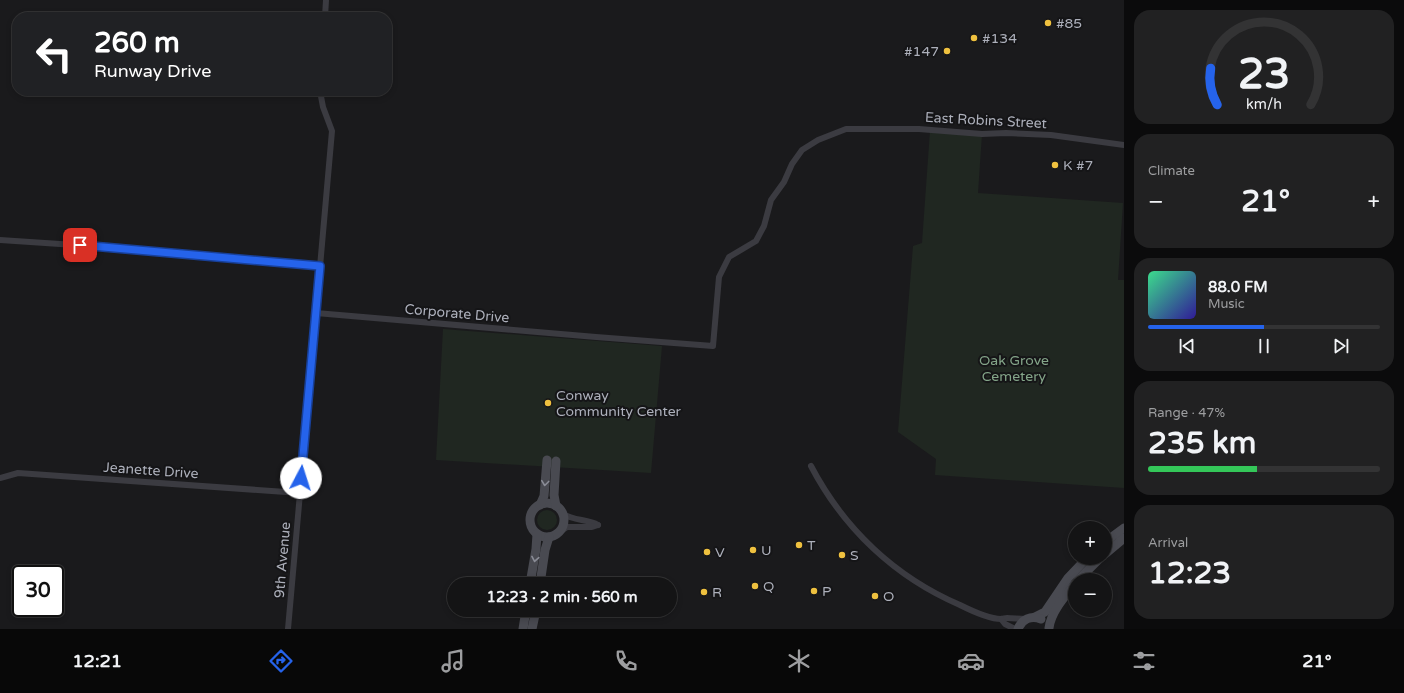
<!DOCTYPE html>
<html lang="en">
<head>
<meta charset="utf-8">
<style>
  body { margin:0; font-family:"Varela Round",sans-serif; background:#212122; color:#f1f3f6; height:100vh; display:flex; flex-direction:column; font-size:15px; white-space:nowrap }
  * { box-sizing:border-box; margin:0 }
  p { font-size:13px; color:#9d9ea0 }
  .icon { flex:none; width:22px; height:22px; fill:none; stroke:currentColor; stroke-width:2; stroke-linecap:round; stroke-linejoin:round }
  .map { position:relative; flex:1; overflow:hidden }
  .sheet { display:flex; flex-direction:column; gap:10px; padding:10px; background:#0b0b0c; width:280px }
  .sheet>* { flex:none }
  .top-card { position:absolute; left:12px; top:12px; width:380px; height:84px; border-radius:16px; box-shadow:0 2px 6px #0003,0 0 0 1px #333334; background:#202124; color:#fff; overflow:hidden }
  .tools { position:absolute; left:1068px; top:521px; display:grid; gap:8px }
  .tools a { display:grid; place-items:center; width:44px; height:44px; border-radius:50%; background:#141415; box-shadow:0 2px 6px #0003,0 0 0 1px #333334; font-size:20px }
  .speed { position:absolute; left:12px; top:565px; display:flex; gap:8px; font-size:20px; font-weight:700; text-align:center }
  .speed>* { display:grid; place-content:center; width:52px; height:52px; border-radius:50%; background:#141415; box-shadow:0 2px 6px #0003,0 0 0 1px #333334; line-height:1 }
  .speed .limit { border:2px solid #111; border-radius:6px; background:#fff; color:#111 }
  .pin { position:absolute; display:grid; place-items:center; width:34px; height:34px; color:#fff; margin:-17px; border-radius:8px; box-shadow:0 2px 6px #0006 }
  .me { position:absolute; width:44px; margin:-22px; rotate:5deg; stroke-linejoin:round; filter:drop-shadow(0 0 3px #0008) }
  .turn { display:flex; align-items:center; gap:14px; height:84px; padding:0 16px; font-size:18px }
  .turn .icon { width:52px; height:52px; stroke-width:2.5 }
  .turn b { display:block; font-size:28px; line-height:34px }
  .big { font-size:30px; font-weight:800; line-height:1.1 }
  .sheet .card { flex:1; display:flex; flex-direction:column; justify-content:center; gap:6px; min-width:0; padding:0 14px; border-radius:16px; background:#212122 }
  .sheet .dial { align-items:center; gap:0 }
  .dial svg { height:104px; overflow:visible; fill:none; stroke:#333334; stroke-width:7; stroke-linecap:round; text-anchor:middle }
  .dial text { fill:#f1f3f6; stroke:none }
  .song { display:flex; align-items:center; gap:12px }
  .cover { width:48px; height:48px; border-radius:6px; background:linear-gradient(135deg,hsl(150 70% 55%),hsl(250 70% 35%)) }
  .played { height:4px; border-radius:2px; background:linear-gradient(90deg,#2563eb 50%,#333334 50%) }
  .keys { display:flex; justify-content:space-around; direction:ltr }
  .heat { display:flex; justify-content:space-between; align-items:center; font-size:22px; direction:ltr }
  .charge { height:6px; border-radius:3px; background:linear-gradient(90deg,#34c759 47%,#333334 0) }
  .trip { position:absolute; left:447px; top:577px; width:230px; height:40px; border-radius:20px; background:#141415; box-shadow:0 2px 6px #0003,0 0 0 1px #333334; font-weight:800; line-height:40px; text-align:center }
  .dock { display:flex; height:64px; justify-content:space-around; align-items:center; background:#080808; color:#9d9ea0 }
  .dock .icon { width:28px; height:28px }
  .dock .on { color:#2563eb }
  .dock b { font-size:18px; color:#f1f3f6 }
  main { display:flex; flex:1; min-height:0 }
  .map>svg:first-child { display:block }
  .green { fill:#202721 }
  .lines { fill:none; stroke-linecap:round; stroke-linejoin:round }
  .street { stroke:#3b3b41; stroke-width:6 }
  .secondary { stroke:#494a51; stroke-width:9 }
  .oneway { stroke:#8a8c96 }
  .route-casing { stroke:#184099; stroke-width:10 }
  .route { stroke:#2563eb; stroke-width:7 }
  .poi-dot { fill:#efc13f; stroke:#151517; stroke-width:1.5 }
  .labels { text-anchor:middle; stroke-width:4; stroke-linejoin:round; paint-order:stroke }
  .poi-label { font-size:14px; fill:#adb0bb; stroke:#151517; text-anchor:start }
  .street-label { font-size:14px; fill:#adb0bb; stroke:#151517 }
  .park-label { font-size:14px; fill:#84a589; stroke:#151517 }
</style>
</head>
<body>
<main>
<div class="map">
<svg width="1124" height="629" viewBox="0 0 1124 629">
  <rect width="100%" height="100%" fill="#1a1a1c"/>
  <g class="green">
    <path d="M930,131L982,134L978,193L1123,203L1118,280H1124V488L935,475L936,459L898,432L913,246L922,243Z"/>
    <path d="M443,329L662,346L651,473L436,460Z"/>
    <circle cx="547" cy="520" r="10"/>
  </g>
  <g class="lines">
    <g class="street">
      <path d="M325,17L326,0"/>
      <path d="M0,240L105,247L321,266"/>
      <path d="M316,313L596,337L713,346L719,277L729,257L756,241L764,226L771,200L784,182L792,164L802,150L818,140L846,129H919L982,134L1006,133L1051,135L1124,145"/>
      <path d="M811,466C844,529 895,577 960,605C970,610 990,619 1001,619C1003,619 1005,618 1007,618C1013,618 1019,619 1025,619"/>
      <path d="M0,478L18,473L300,493"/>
      <path d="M563,514C574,521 588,519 598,525"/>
      <path d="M558,533L567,527H592L598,525"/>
      <path d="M1001,619L1005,624L1015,629"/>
      <path d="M288,629L332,131L323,107L320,91"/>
    </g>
    <g class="secondary">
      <circle cx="547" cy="520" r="17"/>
      <path d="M540,505L544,496L547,460"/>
      <path d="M556,506L554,495L556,461"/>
      <path d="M1105,542L1124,528"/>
      <path d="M1105,554L1124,538"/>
      <path d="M1078,580L1100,558"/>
      <path d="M530,584L536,549L537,534"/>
      <path d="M540,584L545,550L549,537"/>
      <path d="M1035,617L1045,612L1068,578L1087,558"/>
      <path d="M1049,628C1051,612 1065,596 1075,584"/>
      <path d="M523,629L526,610"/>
      <path d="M532,629L536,610"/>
      <path d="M1018,629C1022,619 1031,615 1041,619"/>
    </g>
  </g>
  <defs><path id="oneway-chevron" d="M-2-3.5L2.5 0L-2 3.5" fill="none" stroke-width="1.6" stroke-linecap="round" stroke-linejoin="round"/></defs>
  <g class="oneway">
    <use href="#oneway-chevron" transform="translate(545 483) rotate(97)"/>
    <use href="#oneway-chevron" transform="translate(535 559) rotate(100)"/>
  </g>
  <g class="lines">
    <defs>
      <path id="route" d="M80,245L320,266L301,478"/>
    </defs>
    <use href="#route" class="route-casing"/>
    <use href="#route" class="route"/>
  </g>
  <g class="poi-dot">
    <circle cx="1048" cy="23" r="4"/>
    <circle cx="974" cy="38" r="4"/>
    <circle cx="947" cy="51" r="4"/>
    <circle cx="1055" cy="165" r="4"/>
    <circle cx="548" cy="403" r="4"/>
    <circle cx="799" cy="545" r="4"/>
    <circle cx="753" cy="550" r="4"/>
    <circle cx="707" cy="552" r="4"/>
    <circle cx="842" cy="555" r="4"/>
    <circle cx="755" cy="586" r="4"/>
    <circle cx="814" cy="591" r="4"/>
    <circle cx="704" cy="592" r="4"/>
    <circle cx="875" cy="596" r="4"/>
  </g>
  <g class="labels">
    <g class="poi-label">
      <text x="1056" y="28">#85</text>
      <text x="982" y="43">#134</text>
      <text x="939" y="56" text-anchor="end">#147</text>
      <text x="1063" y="170">K #7</text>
      <text x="556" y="400">Conway<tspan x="556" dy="16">Community Center</tspan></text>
      <text x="807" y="550">T</text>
      <text x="761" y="555">U</text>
      <text x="715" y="557">V</text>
      <text x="850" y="560">S</text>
      <text x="763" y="591">Q</text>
      <text x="822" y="596">P</text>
      <text x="712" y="597">R</text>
      <text x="883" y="601">O</text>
    </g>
    <g class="street-label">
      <text transform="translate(986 120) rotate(3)" y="5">East Robins Street</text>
      <text transform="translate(457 313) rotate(5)" y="5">Corporate Drive</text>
      <text transform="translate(151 470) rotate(4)" y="5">Jeanette Drive</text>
      <text transform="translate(282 560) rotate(-85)" y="5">9th Avenue</text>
    </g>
    <g class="park-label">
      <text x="1014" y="365">Oak Grove<tspan x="1014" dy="16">Cemetery</tspan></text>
    </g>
  </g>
</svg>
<div class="tools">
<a>+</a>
<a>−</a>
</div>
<div class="speed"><div class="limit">30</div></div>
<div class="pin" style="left:80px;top:245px;background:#d93025"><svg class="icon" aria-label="arrive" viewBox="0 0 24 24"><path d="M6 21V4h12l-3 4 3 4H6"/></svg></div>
<svg class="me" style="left:301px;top:478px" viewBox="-20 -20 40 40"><circle r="19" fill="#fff"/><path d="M0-13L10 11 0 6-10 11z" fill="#2563eb"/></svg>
<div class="trip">12:23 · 2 min · 560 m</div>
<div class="top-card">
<div class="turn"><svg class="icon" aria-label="left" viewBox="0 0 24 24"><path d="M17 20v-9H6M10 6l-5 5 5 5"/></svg><div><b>260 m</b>Runway Drive</div></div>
</div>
</div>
<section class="sheet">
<div class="card dial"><svg viewBox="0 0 100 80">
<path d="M14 69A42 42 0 1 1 86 69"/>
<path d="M14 69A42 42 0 0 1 9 41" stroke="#2563eb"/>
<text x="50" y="56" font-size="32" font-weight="700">23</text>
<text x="50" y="72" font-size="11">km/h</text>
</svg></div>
<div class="card"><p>Climate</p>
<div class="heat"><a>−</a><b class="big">21°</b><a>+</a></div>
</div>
<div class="card">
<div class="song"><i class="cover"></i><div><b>88.0 FM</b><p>Music</p></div></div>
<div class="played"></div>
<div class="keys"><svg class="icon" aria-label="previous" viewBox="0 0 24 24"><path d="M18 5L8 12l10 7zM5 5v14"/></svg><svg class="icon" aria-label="pause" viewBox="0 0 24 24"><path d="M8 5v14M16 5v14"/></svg><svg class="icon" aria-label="next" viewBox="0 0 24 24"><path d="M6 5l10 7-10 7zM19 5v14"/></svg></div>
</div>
<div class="card"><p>Range · 47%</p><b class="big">235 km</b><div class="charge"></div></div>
<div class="card"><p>Arrival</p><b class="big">12:23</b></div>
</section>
</main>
<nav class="dock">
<b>12:21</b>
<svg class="icon on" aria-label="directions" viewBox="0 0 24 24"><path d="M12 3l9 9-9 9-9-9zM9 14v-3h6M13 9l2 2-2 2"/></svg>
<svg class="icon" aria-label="music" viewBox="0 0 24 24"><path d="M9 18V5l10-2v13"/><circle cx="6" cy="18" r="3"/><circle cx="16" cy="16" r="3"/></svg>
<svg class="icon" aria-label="phone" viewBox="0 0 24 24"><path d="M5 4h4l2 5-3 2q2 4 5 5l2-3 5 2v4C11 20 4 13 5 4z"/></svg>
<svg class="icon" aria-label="climate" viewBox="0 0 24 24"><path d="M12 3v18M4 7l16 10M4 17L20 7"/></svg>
<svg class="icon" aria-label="car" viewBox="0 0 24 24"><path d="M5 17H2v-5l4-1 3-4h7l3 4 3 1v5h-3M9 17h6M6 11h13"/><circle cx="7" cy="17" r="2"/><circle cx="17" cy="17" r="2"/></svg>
<svg class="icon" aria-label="filters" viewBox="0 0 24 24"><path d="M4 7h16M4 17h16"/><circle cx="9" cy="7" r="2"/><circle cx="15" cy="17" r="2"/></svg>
<b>21°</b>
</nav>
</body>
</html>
